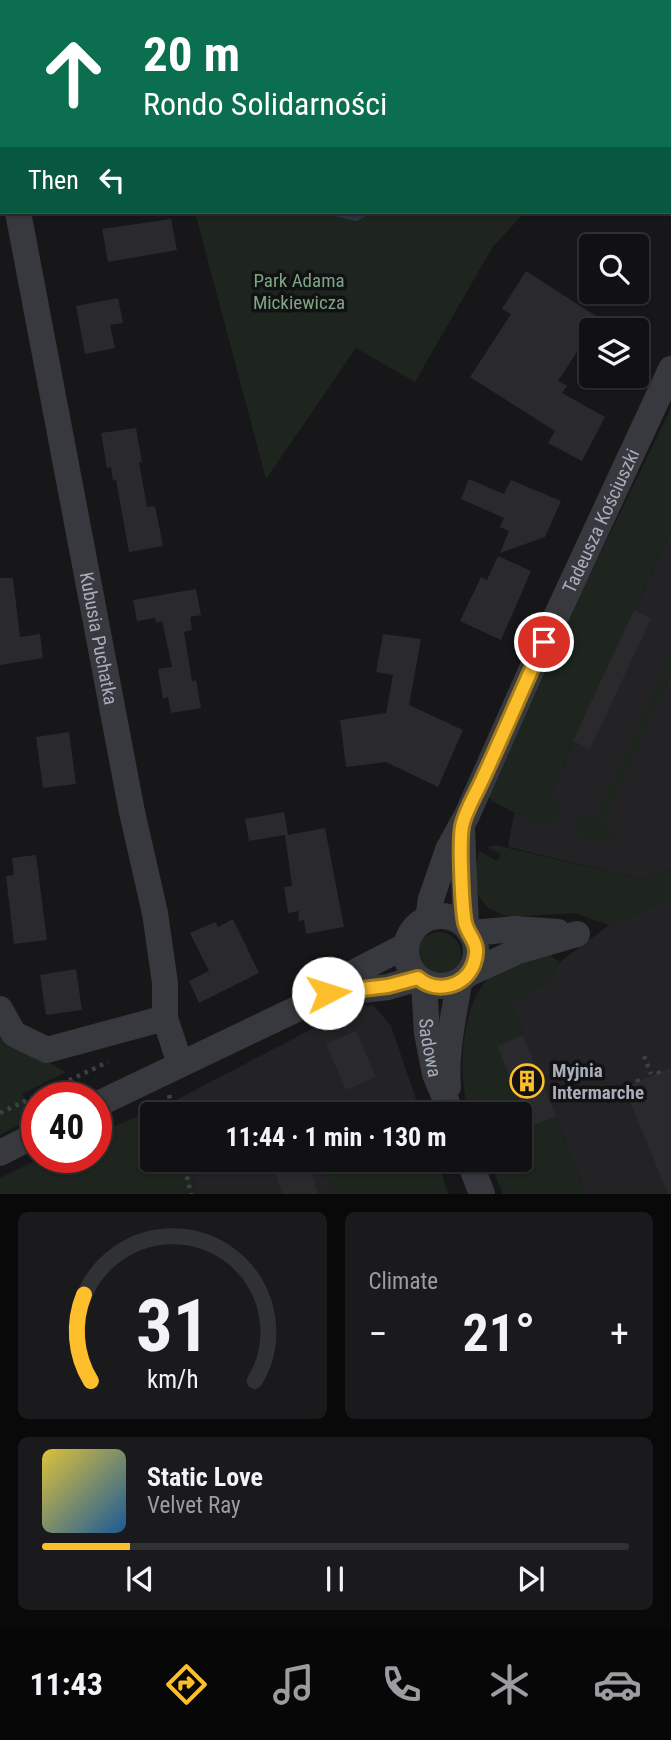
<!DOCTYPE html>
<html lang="en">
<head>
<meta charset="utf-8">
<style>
  body { margin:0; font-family:"Roboto Condensed",sans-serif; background:#1a1a1c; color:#f1f3f6; height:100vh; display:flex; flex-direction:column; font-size:26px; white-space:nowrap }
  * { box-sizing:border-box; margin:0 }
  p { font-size:23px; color:#9c9da0 }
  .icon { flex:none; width:38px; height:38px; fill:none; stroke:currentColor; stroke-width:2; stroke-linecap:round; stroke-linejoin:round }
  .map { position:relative; height:1194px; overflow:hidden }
  .details { display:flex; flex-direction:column; gap:18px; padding:18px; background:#09090a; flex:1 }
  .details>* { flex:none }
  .hud { position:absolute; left:0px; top:0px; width:672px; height:214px; box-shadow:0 2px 5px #0004,0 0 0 2px #303133; background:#0b6e4f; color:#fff; overflow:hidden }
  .fabs { position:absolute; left:579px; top:234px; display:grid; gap:14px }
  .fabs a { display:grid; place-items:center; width:70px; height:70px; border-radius:7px; background:#111113; box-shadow:0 2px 5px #0004,0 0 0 2px #303133; font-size:35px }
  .speed { position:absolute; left:21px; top:1082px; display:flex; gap:14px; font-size:35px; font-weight:700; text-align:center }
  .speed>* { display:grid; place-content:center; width:91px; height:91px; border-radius:50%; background:#111113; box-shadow:0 2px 5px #0004,0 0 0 2px #303133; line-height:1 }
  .speed .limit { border:10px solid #d22; background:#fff; color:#111 }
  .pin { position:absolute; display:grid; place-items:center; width:60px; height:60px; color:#fff; margin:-30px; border:4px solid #fff; border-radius:50%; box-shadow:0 2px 7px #0007 }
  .me { position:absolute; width:77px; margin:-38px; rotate:85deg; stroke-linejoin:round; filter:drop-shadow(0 0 5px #0008) }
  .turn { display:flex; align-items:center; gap:24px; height:147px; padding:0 28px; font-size:32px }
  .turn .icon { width:91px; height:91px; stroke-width:2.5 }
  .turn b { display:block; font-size:49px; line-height:60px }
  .then { display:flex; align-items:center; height:66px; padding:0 28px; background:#0003; gap:14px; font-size:26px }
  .big { font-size:52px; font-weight:700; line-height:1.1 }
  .details .card { flex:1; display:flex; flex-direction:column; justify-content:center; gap:10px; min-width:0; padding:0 24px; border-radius:10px; background:#1a1a1c }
  .details .dial { align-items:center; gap:0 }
  .dial svg { height:182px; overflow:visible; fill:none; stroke:#303133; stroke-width:7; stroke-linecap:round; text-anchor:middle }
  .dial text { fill:#f1f3f6; stroke:none }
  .song { display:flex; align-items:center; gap:21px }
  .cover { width:84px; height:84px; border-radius:10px; background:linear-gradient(135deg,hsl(50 70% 55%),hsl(210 70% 35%)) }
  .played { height:7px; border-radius:4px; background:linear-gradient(90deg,#fdbe2b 15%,#303133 15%) }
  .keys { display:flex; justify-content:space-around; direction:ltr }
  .heat { display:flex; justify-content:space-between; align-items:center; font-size:38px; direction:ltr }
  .details .tiles { flex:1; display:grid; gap:18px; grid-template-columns:1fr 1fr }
  .card:last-child { grid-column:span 2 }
  .trip { position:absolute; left:140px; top:1102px; width:392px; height:70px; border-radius:7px; background:#111113; box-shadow:0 2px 5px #0004,0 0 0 2px #303133; font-weight:700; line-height:70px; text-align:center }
  .dock { display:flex; height:112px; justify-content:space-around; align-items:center; background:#070708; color:#9c9da0 }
  .dock .icon { width:49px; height:49px }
  .dock .on { color:#fdbe2b }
  .dock b { font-size:32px; color:#f1f3f6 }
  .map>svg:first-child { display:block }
  .built { fill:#232326 }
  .green { fill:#1d251e }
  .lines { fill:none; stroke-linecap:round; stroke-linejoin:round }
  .stream { stroke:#2c353e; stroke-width:8 }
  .building { fill:#2a2a2d }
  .path { stroke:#3e4046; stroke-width:4.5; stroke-dasharray:3.5 5; stroke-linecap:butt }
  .minor { stroke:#38393f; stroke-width:26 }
  .route-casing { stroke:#a47c1c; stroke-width:18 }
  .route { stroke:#fdbe2b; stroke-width:12 }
  .labels { text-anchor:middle; stroke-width:7; stroke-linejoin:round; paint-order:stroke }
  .park-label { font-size:19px; fill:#7ea682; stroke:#121214 }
  .street-label { font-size:19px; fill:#a8adba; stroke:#121214 }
  .poi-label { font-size:19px; font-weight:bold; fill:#a8adba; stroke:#121214; text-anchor:start }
</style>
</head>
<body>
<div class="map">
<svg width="671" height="1194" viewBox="0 0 671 1194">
  <rect width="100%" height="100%" fill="#171719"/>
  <g class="built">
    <path d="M671,530V869L641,879L508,847L514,814L529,786L549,797Z"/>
    <path d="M671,899V1194H586L511,1004L547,982L560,962L609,925Z"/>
    <path d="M373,1005L391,1026L416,1099L377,1115H178L174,1101L354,1007Z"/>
    <path d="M189,1160H323L332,1194H197Z"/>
  </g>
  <g class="green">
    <path d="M0,0H657L2,2L0,38Z"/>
    <path d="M195,212H525L492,248L415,382L356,348L266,479Z"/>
    <path d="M671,408V530L549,797L562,806L552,821L539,826L492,801L485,791Z"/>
    <path d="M671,655V676L604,823L619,829C608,847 598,843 580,835L576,822L578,814L593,820Z"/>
    <path d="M495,845L641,879L671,869V899L609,925L575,913L508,917L488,908L479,897L474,883L479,851L497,861L501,854L486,847Z"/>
    <circle cx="439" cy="954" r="22"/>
    <path d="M545,952L560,962L547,982L511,1004L586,1194H503L489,1160H520V1115H470C456,1077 460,999 494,973C506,964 531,958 545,952Z"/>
    <path d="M0,1035L66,1072L22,1094L34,1117L0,1135Z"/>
    <path d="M416,1099L421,1115H377Z"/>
    <path d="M174,1101L178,1115H152V1160H189L197,1194H0V1178L43,1157H96V1134Z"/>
    <path d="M323,1160H437L448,1194H332Z"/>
  </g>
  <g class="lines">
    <g class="stream">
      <path d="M201,0V2"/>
      <path d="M601,2L602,0"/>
      <path d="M335,212L356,217L365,212"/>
    </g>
  </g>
  <g class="building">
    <path d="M171,219L177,250L108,262L102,229Z"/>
    <path d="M526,271L599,318L558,381L567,386L562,393L605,417L582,461L548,443L555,431L470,377L511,314L502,309Z"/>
    <path d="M118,298L123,323L110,325L115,348L85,354L76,306Z"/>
    <path d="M136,428L142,462H139L147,507L155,506L163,546L129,552L116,480L113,481L111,467L107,468L101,433Z"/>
    <path d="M469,479L504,494L511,480L561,501L545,537L500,553L509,531L500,527L504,518L461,499Z"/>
    <path d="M498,556L531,571L501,640L460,621L481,577L487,580Z"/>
    <path d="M0,578H13L20,637L40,634L43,658L0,665Z"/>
    <path d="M196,589L201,615L190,617L192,630L184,632L192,681L196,680L201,708L171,713L168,697L163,699L158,669L172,667L162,621L156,623L155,618L137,621L133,600Z"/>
    <path d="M634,610L651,619L590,749L573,741Z"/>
    <path d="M383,634L421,639L409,705L463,730L438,787L386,762L346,767L340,720L386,713L393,675L376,672Z"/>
    <path d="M69,732L76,784L43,788L36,737Z"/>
    <path d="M284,812L288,835L325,828L344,927L306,934L304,920L299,921L298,911L288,913L284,887L292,886L285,835L249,841L245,819Z"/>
    <path d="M36,855L47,940L14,944L6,876L14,875L12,858Z"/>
    <path d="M233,919L259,973L199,1003L189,981L209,971L190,933L215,922L218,927Z"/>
    <path d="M76,969L82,1010L46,1015L40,975Z"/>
    <path d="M356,1031L376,1077L346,1090L326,1044Z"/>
    <path d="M523,1035L556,1116L530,1127L497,1046Z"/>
    <path d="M671,1068V1194H668L624,1087Z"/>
    <path d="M283,1160H308L318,1194H282L273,1165Z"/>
  </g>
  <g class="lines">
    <g class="path">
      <path d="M644,1056L651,1074"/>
      <path d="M658,1071L661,1078"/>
      <path d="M637,1079L645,1098"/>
      <path d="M169,1095L174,1115"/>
      <path d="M0,1113L108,1062"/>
      <path d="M183,1160L191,1194"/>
    </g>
    <g class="minor">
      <path d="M0,114L2,124"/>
      <path id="s1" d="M18,212L132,812L155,913L165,983V1018L180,1064"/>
      <path d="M462,828L466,926"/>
      <circle cx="441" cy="951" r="35"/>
      <path id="s2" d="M428,918L431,899L448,850L467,815L535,662L671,369"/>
      <path d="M471,933L515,929L558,932"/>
      <path d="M468,974L518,951L577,934"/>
      <path id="s3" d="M424,983L427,1033L435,1074L452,1115"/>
      <path d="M328,994L388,987L418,978"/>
      <path d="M0,1009L14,1034L47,1050L165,1018"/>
      <path d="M448,1087C445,1052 454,1016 459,982"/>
      <path d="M96,1105L328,994L351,974L405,946"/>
      <path d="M0,1153L37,1134"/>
      <path d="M469,1160L482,1194"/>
    </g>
  </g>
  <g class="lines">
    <defs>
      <path id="route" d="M328,993L388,986L418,978C436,994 466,987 474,963C481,943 469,938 465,923C462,908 459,842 462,827C464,813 477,792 483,778C504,733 523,687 544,642"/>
    </defs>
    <use href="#route" class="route-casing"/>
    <use href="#route" class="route"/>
  </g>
  <defs>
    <symbol id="building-ring" viewBox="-11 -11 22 22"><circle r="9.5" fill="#121214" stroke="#fdbe2b" stroke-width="1.5"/><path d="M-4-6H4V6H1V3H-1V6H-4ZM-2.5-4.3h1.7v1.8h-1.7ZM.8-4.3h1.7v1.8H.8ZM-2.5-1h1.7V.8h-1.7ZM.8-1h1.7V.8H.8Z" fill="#fdbe2b"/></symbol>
  </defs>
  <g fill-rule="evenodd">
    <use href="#building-ring" x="508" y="1062" width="38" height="38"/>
  </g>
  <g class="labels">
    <g class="park-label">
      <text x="299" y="287">Park Adama<tspan x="299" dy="22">Mickiewicza</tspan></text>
    </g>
    <g class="street-label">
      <text dy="7" stroke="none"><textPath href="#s2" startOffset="434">Tadeusza Kościuszki</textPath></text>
      <text dy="7" stroke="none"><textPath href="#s1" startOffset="434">Kubusia Puchatka</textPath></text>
      <text dy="7" stroke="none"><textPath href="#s3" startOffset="65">Sadowa</textPath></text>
    </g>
    <g class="poi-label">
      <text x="552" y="1077">Myjnia<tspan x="552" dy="22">Intermarche</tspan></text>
    </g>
  </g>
</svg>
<div class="fabs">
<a><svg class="icon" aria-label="search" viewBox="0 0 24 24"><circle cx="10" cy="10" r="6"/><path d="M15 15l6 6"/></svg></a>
<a><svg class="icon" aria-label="layers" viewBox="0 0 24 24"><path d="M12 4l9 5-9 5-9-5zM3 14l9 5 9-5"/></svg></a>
</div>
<div class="speed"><div class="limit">40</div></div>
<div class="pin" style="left:544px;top:642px;background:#d93025"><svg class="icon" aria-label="arrive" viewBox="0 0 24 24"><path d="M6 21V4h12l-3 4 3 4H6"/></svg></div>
<svg class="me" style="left:328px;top:993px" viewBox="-20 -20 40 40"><circle r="19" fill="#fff"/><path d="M0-13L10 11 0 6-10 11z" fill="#fdbe2b"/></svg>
<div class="trip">11:44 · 1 min · 130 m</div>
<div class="hud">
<div class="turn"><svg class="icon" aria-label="ahead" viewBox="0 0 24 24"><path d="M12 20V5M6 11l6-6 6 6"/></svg><div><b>20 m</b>Rondo Solidarności</div></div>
<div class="then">Then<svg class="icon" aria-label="left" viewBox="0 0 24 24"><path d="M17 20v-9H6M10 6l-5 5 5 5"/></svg></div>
</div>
</div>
<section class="details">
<div class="tiles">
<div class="card dial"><svg viewBox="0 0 100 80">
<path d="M14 69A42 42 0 1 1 86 69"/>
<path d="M14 69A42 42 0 0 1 11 31" stroke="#fdbe2b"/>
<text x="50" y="56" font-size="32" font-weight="700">31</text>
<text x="50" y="72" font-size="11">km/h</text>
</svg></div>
<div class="card"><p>Climate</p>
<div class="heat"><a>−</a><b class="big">21°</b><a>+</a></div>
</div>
<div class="card">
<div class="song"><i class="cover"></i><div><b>Static Love</b><p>Velvet Ray</p></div></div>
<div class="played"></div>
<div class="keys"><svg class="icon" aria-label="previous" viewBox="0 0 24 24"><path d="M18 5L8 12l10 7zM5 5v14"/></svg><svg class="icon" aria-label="pause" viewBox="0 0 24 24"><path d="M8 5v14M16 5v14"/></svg><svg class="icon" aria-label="next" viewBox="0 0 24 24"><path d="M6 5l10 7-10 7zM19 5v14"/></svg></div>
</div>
</div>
</section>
<nav class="dock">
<b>11:43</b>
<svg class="icon on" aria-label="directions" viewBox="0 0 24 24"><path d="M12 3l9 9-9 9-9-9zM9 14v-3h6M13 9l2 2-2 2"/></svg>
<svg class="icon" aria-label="music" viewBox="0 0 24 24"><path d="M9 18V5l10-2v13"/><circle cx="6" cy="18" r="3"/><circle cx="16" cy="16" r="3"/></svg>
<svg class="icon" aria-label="phone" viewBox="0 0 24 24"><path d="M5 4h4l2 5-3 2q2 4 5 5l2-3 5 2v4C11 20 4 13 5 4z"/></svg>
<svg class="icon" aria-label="climate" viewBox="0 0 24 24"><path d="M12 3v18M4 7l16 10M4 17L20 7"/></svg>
<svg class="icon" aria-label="car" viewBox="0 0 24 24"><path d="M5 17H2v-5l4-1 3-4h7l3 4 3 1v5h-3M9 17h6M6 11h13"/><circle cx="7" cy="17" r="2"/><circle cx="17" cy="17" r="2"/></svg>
</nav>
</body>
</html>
